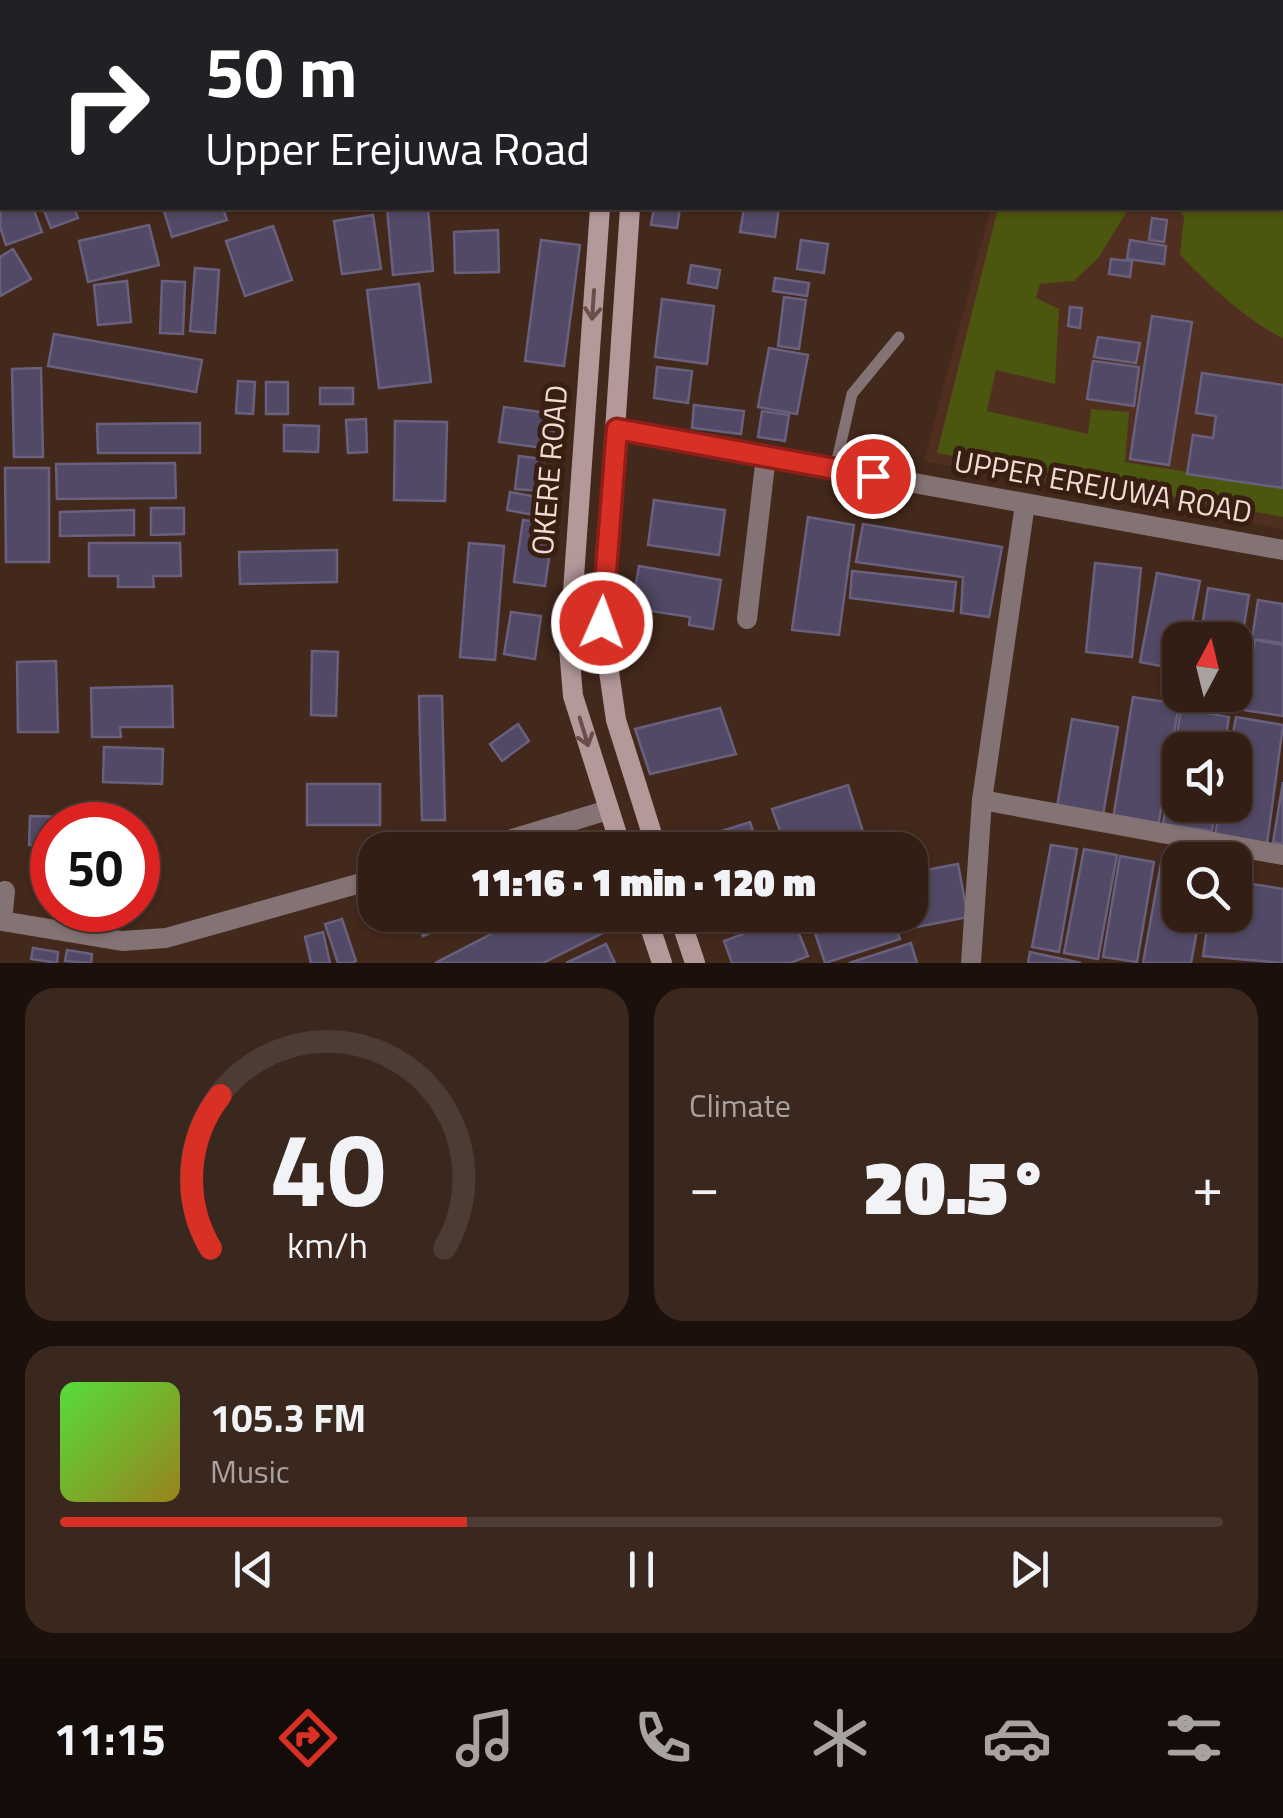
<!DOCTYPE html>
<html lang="en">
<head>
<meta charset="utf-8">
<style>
  body { margin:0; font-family:"Titillium Web",sans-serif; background:#3a271e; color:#f1f3f6; height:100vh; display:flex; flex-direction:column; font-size:38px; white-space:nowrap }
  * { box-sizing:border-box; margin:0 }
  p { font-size:32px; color:#a8a2a0 }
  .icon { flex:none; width:55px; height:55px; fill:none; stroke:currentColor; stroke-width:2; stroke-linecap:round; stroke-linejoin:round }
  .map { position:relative; height:963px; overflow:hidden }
  .details { display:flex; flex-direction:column; gap:25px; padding:25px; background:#1c100c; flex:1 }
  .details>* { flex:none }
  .hud { position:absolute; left:0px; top:0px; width:1285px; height:210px; box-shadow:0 2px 8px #0004,0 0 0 2px #4d3c34; background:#202124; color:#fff; overflow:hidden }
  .needle { width:65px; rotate:7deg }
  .tools { position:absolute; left:1162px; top:622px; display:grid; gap:20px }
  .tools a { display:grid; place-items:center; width:90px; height:90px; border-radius:20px; background:#321e15; box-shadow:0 2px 8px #0004,0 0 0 2px #4d3c34; font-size:50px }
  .speed { position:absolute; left:30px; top:802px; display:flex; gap:20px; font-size:50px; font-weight:700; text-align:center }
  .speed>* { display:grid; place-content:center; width:130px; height:130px; border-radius:50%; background:#321e15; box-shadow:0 2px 8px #0004,0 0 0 2px #4d3c34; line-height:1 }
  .speed .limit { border:15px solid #d22; background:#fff; color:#111 }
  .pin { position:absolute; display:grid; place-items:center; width:85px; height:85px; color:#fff; margin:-42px; border:5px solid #fff; border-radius:50%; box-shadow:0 2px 10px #0007 }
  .me { position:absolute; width:110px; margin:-55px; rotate:2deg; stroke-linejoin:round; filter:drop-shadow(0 0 8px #0008) }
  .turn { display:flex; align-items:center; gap:35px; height:210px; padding:0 40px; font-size:45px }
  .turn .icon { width:130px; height:130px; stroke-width:2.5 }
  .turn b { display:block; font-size:70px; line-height:85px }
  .big { font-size:75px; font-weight:800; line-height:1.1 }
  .details .card { flex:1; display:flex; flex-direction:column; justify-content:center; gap:15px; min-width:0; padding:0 35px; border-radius:30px; background:#3a271e }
  .details .dial { align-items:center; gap:0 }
  .dial svg { height:260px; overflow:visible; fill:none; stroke:#4d3c34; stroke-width:7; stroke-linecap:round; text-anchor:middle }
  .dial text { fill:#f1f3f6; stroke:none }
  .song { display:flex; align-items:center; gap:30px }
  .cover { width:120px; height:120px; border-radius:15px; background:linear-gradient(135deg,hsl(110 70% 55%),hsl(50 70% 35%)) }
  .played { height:10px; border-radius:5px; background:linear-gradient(90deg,#d93025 35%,#4d3c34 35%) }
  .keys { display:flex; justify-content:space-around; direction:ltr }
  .heat { display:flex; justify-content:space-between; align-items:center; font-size:55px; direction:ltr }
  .details .tiles { flex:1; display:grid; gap:25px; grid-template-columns:1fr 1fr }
  .card:last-child { grid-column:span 2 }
  .trip { position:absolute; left:358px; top:832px; width:570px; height:100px; border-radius:30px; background:#321e15; box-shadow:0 2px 8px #0004,0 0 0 2px #4d3c34; font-weight:800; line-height:100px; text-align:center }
  .tabs { display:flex; height:160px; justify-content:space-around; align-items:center; background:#140c08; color:#a8a2a0 }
  .tabs .icon { width:70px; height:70px }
  .tabs .selected { color:#d93025 }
  .tabs b { font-size:45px; color:#f1f3f6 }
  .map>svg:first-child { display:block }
  .built { fill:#502f20 }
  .green { fill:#4b570e }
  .building { fill:#514965; stroke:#68607d; stroke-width:2.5 }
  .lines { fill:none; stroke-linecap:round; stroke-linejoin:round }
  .service { stroke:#847374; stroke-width:11 }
  .minor { stroke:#847374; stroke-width:20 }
  .tertiary { stroke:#847374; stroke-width:20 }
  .secondary { stroke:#b4999b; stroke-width:20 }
  .oneway { stroke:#6a4f49 }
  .route-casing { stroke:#8d1f18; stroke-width:25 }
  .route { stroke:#d93025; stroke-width:18 }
  .labels { text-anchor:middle; stroke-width:10; stroke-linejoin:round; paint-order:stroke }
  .street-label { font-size:30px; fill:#efddd5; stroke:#391e12 }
</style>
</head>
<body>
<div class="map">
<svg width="1283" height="963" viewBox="0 0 1283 963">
  <rect width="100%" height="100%" fill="#43281c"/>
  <path class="built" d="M1043,0H1283V529L924,461L991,208H1282V2Z"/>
  <g class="green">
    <path d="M1049,0H1283V338C1248,322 1207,283 1180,255L1184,217L1178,208H1282V2Z"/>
    <path d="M998,208H1129L1099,257L1074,281L1040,284L1036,298L1059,309L1055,384L996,370L987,411L1088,434L1091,409L1129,412L1125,462L1283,487V517L937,453Z"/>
  </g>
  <g class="building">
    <path d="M2,184V208H33L42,232L6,245L0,227Z"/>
    <path d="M43,208H74L78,218L51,228Z"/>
    <path d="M163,208H223L227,220L172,237Z"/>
    <path d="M387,208H428L433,271L393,275Z"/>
    <path d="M654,208H680L677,228L651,225Z"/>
    <path d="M744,208H779L775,237L740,232Z"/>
    <path d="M373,215L381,269L342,274L334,221Z"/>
    <path d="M1152,218L1167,220L1164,242L1149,240Z"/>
    <path d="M149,225L159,265L88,282L79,241Z"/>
    <path d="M273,226L292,280L245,296L226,241Z"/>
    <path d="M498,230L499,272L455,273L454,232Z"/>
    <path d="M541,240L580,245L564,366L525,361Z"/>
    <path d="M801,240L828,244L824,273L797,269Z"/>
    <path d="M1130,240L1166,246L1164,264L1127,259Z"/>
    <path d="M13,249L31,279L0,296V257Z"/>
    <path d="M1111,259L1132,261L1130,277L1109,274Z"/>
    <path d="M691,265L720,270L717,288L688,283Z"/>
    <path d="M195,268L219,270L215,333L190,331Z"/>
    <path d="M775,278L809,283L807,296L773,291Z"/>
    <path d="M127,281L131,322L98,325L94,285Z"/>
    <path d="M162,281L185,282L183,334L160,333Z"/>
    <path d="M419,284L431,382L379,388L367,290Z"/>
    <path d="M784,297L806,300L799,349L778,346Z"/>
    <path d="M662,299L714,306L707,364L655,357Z"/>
    <path d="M1070,307L1082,308L1080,328L1068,326Z"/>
    <path d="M1152,316L1192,322L1169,465L1130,459Z"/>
    <path d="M54,334L202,360L196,392L48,366Z"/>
    <path d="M1098,337L1140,343L1136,363L1094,357Z"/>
    <path d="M769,348L808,355L797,414L758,407Z"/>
    <path d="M1093,361L1139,367L1134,406L1087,399Z"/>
    <path d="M657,367L692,371L688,403L654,398Z"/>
    <path d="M41,368L43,457H14L12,369Z"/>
    <path d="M1202,373L1283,385V488L1187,474L1193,435L1213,438L1216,416L1196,413Z"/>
    <path d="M238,381L255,382L253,414L236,413Z"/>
    <rect x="266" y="382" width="22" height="32"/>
    <rect x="320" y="388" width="33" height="16"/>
    <path d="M694,405L744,411L741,434L692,428Z"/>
    <path d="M504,407L556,414L551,449L499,442Z"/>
    <path d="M762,411L789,415L785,441L758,437Z"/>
    <path d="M366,419L367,452L348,453L346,420Z"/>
    <path d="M395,421L447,422L445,501L394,500Z"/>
    <path d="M200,423V453H98L97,424Z"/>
    <path d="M284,425L319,426L318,452L284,451Z"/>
    <path d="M519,456L544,459L540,491L515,489Z"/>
    <path d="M175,463L176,498L57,499L56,464Z"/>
    <path d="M5,468H49V562H6Z"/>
    <path d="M510,492L537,497L534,515L507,510Z"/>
    <path d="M654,500L725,510L719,555L648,545Z"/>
    <path d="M151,508H184V534L151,535Z"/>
    <path d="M134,510V535L60,536V512Z"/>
    <path d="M808,517L854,525L839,635L792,630Z"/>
    <path d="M523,520L554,524L545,586L514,582Z"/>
    <path d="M863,524L1002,547L989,617L961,613L963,577L856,562Z"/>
    <path d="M89,543H180L181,576H153L154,587H118V576H89Z"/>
    <path d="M469,543L504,546L495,660L460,657Z"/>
    <path d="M337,550V582L240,584L239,552Z"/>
    <path d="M1095,563L1141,568L1132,657L1086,652Z"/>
    <path d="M639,566L721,580L713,629L689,625L690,617L632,608Z"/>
    <path d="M852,571L956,582L953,611L850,598Z"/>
    <path d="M1157,573L1200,581L1189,640H1180V670L1140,662Z"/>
    <path d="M1208,588L1249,595L1235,682V640H1200Z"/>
    <path d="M1258,600L1283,604V643L1252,639Z"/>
    <path d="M511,612L541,616L535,659L504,654Z"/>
    <path d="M1255,640L1283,645V716L1243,710Z"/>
    <path d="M312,651L338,652L336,716L311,715Z"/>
    <path d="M56,661L58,732H18L17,662Z"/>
    <path d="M172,686L173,727H120L121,737H92L91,688Z"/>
    <path d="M1191,695H1233L1231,710L1190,704Z"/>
    <path d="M419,696H442L445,820H422Z"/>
    <path d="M1133,697L1179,704L1158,827L1113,819Z"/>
    <path d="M720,708L736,754L650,774L635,729Z"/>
    <path d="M1181,709L1229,717L1224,750H1180V805H1216L1212,831L1163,824Z"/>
    <path d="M1236,717L1283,725L1267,844L1215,835L1220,805H1235V750H1230Z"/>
    <path d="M1072,719L1118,727L1103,815L1057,807Z"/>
    <path d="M518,724L529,741L502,761L490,744Z"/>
    <path d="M104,747L163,749L162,784L103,782Z"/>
    <path d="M1283,782V844L1273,842Z"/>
    <rect x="307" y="784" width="73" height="41"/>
    <path d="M848,785L866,841L838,850H787L772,809Z"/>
    <path d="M30,816L72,817V825H52V845H29Z"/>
    <path d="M86,817H133L134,825H86Z"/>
    <path d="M750,822L759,850H692L690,841Z"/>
    <path d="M1051,845L1077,849L1059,952L1032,947Z"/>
    <path d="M1084,849L1117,855L1098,959L1064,953Z"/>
    <path d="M1120,856L1154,862L1137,962L1103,957Z"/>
    <path d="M1161,863L1180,866V915H1200L1191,963H1143Z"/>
    <path d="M958,864L968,917L912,928L910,873Z"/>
    <path d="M1235,881L1283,889V963L1203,956L1209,915H1235Z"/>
    <path d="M415,915H472L423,936Z"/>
    <path d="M528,915H609L615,927L543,963H435Z"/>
    <path d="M836,915H891L900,939L825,963L812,924Z"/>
    <path d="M792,916L808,956L790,963H732L724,941Z"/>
    <path d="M342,919L356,961L351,963H338L325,924Z"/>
    <path d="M323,932L330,963H311L305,937Z"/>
    <path d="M911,943L917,963H849Z"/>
    <path d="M606,944L615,963H566Z"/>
    <path d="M33,948L58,952L57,963L31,959Z"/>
    <path d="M67,950L92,954L91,963L65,961Z"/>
    <path d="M1030,952L1081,963H1028Z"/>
  </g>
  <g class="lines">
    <path class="service" d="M835,469L852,394L899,337"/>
    <g class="minor">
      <path d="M304,2L309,0"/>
      <path d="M0,151L2,150"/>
      <path d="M747,619L766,456"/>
      <path d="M982,800L1283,855"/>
      <path d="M476,850L608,810"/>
      <path d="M5,891L2,921L122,941L166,938L375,879"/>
      <path d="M971,963L982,800L1025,504"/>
    </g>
    <path class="tertiary" d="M617,429L1283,550"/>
    <g class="secondary">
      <path d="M610,2V0"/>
      <path d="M641,2L642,0"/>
      <path d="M600,208L569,648L573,696L622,850"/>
      <path d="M630,208L602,623L616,720L657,850"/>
      <path d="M646,915L662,963"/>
      <path d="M679,915L695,963"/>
    </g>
  </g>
  <defs><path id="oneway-shaft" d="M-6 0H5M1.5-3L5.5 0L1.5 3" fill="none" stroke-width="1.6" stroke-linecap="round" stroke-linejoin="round" transform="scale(2.5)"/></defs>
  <g class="oneway">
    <use href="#oneway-shaft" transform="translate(593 305) rotate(94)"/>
    <use href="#oneway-shaft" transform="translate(584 732) rotate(73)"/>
  </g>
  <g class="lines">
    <defs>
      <path id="route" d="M602,623L617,429L873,476"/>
    </defs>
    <use href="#route" class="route-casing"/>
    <use href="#route" class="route"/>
  </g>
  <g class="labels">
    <g class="street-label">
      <text transform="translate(550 470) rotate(-85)" y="10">OKERE ROAD</text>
      <text transform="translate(1103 487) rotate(10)" y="10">UPPER EREJUWA ROAD</text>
    </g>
  </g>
</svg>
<div class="tools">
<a><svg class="needle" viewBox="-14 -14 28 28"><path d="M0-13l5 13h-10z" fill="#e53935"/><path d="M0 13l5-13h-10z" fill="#a8a2a0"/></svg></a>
<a><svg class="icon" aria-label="sound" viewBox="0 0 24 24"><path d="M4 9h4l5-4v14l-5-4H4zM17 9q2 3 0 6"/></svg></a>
<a><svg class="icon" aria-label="search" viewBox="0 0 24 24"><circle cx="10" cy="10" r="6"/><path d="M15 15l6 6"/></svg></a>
</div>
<div class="speed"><div class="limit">50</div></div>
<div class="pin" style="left:873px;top:476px;background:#d93025"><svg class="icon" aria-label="arrive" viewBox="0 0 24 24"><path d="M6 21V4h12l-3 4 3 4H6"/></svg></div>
<svg class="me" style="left:602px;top:623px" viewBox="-20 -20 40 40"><circle r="17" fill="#d93025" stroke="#fff" stroke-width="3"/><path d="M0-11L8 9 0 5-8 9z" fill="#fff"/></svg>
<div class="trip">11:16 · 1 min · 120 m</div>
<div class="hud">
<div class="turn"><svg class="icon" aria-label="right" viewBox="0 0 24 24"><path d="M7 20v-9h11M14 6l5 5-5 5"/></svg><div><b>50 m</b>Upper Erejuwa Road</div></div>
</div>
</div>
<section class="details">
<div class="tiles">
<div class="card dial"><svg viewBox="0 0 100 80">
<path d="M14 69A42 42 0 1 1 86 69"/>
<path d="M14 69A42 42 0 0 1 17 22" stroke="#d93025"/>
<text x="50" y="56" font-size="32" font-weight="700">40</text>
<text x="50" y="72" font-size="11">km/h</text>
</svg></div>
<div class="card"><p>Climate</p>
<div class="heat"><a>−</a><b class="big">20.5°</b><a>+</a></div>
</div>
<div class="card">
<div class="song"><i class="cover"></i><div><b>105.3 FM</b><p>Music</p></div></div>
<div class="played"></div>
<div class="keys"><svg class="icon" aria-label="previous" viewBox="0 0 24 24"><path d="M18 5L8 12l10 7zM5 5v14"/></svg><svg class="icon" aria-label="pause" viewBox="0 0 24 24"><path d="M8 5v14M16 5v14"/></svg><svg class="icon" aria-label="next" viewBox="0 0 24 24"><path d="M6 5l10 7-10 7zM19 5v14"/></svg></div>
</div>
</div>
</section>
<nav class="tabs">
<b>11:15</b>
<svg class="icon selected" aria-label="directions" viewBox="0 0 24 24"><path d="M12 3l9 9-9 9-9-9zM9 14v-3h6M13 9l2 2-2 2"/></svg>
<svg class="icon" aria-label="music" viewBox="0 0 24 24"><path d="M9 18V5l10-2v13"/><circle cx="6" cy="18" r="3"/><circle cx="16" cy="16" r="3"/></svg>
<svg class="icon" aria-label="phone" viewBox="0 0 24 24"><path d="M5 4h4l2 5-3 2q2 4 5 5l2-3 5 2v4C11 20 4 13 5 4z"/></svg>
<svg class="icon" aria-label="climate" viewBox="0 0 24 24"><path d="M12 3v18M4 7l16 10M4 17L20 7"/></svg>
<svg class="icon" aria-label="car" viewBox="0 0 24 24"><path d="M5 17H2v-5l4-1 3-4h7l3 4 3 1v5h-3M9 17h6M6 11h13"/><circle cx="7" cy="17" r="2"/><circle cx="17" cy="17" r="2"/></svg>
<svg class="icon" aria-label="filters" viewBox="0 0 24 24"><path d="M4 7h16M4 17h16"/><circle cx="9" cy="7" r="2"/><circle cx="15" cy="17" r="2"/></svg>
</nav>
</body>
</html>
